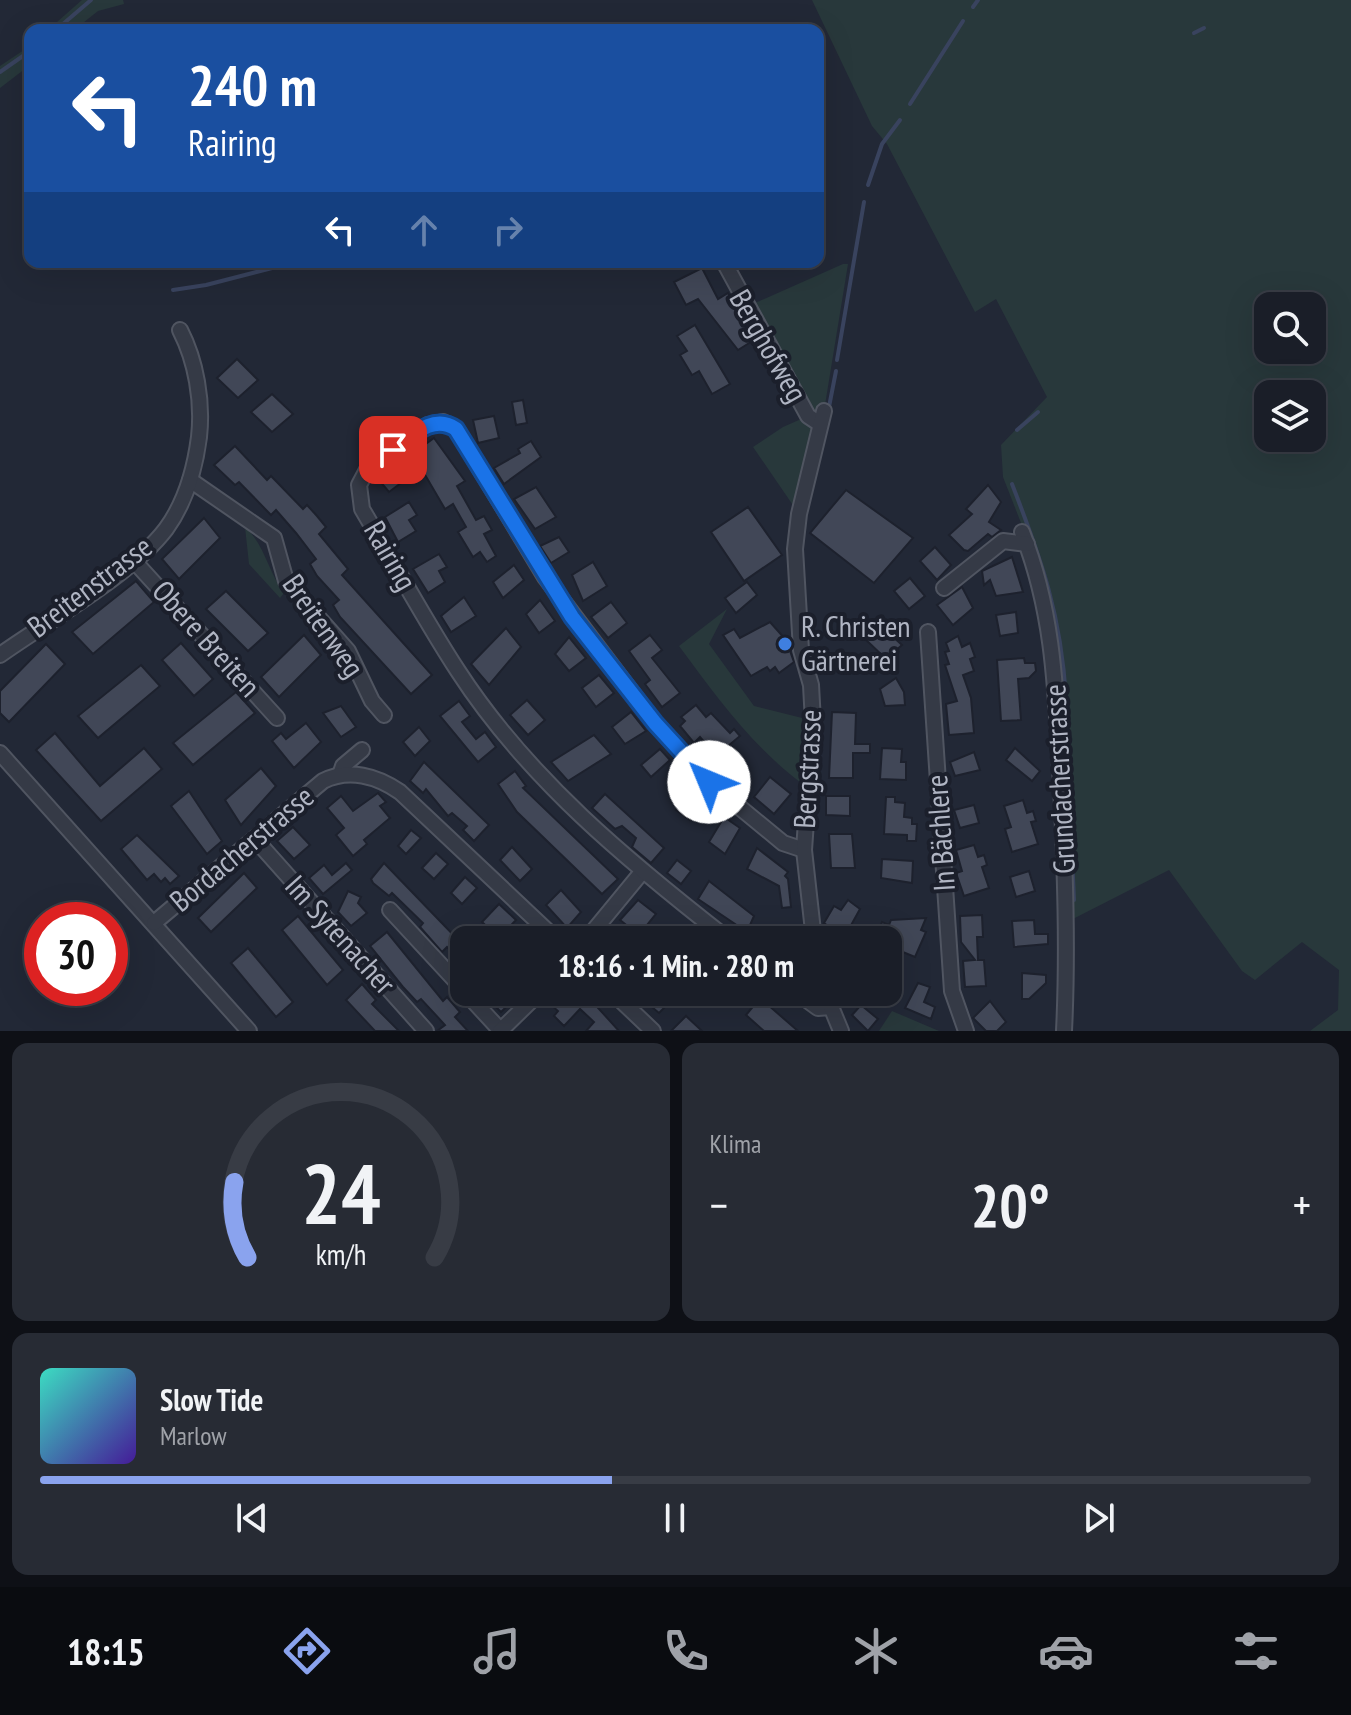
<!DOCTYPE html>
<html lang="de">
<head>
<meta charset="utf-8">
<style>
  body { margin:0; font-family:"PT Sans Narrow",sans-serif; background:#272b34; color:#f1f3f6; height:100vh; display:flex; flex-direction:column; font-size:30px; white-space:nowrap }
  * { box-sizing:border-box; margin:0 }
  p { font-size:26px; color:#9fa2a8 }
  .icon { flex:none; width:44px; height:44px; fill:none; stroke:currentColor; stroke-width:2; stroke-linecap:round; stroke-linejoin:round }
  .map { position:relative; height:1031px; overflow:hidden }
  .panel { display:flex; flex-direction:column; gap:12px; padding:12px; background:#0e1016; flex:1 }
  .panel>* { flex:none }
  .hud { position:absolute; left:24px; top:24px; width:800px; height:244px; border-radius:16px; box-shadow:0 8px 32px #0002,0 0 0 2px #383c45; background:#1a4fa0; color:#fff; overflow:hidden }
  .controls { position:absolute; left:1254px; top:292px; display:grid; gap:16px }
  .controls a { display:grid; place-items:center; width:72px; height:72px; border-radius:16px; background:#1a1e28; box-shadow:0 8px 32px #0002,0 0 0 2px #383c45; font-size:40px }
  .speed { position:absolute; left:24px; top:902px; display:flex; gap:16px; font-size:40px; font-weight:700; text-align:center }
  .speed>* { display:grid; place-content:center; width:104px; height:104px; border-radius:50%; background:#1a1e28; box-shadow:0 8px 32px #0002,0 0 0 2px #383c45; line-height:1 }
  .speed .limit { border:12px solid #d22; background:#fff; color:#111 }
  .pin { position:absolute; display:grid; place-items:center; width:68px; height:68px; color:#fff; margin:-34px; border-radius:16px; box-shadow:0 4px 12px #0006 }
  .me { position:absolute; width:88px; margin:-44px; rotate:315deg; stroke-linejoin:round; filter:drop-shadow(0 0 6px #0008) }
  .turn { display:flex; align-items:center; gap:28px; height:168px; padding:0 32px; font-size:36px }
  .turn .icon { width:104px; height:104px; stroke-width:2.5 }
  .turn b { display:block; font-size:56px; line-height:68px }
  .lanes { display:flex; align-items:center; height:76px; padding:0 32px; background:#0003; justify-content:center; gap:40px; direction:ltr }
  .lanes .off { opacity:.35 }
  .big { font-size:60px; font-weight:700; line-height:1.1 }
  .panel .widget { flex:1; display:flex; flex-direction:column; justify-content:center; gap:12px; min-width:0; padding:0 28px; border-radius:16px; background:#272b34 }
  .panel .dial { align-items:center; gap:0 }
  .dial svg { height:208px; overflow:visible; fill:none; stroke:#383c45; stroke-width:7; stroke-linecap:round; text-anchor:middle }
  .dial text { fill:#f1f3f6; stroke:none }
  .song { display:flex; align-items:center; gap:24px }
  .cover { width:96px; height:96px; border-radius:12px; background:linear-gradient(135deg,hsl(170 70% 55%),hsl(260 70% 35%)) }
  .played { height:8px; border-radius:4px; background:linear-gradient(90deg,#8aa3ee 45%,#383c45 45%) }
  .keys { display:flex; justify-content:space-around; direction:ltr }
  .heat { display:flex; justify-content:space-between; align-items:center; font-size:44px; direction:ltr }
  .panel .tiles { flex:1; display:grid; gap:12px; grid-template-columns:1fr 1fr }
  .widget:last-child { grid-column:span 2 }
  .trip { position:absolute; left:450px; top:926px; width:452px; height:80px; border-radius:16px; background:#1a1e28; box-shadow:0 8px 32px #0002,0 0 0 2px #383c45; font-weight:700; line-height:80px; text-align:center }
  .menu { display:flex; height:128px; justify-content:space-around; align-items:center; background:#0a0c10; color:#9fa2a8 }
  .menu .icon { width:56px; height:56px }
  .menu .current { color:#8aa3ee }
  .menu b { font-size:36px; color:#f1f3f6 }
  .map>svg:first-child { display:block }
  .green { fill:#28383b; fill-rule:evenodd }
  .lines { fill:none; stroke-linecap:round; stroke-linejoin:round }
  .stream { stroke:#39435e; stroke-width:4 }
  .building { fill:#414757; stroke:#1d212d; stroke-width:2 }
  .minor-casing { stroke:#505561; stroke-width:18 }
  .minor { stroke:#353a46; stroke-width:14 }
  .route-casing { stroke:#114b97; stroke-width:20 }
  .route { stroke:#1a73e8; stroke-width:14 }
  .shop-dot { fill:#3f7fe0; stroke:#1b1f2b; stroke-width:3 }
  .labels { text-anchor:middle; stroke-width:8; stroke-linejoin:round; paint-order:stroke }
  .street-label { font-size:30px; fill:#b0b5c3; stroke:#1b1f2b }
  .poi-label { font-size:30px; fill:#b0b5c3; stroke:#1b1f2b; text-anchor:start }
</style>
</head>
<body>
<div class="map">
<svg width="1351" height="1031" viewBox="0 0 1351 1031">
  <rect width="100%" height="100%" fill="#222836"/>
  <g class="green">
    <path d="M82,0H123L124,4L98,11L74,30H48Z"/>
    <path d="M812,0H1351V1031H1310L1338,1010L1339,970L1302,942L1255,980L1242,971L1169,870L1067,922L1054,653L1023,528L1003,477L1001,445L1047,397L996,299L975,312L887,144L872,126ZM1268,306H1312V350H1268ZM1268,394H1312V438H1268Z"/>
    <path d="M30,46V65L0,88V66Z"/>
    <path d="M843,264H848L824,411L799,514L753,447L783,427L808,416L746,307Z"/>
    <path d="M245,527C265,545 268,572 284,593L280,598L249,564Z"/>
    <path d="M727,609L709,644L754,706L802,718L800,782C750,744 716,696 679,646Z"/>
    <path d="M892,1011L939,1031H879Z"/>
  </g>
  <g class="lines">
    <g class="stream">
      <path d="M973,7L978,0"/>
      <path d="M56,30L91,0"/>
      <path d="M1194,33L1204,28"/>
      <path d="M0,72L30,51"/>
      <path d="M910,104L963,21"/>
      <path d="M868,185L882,144L900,120"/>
      <path d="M173,290L206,285L276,267"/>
      <path d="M837,360L864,202"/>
      <path d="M828,412L836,371"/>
      <path d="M1017,430L1038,412"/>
      <path d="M1012,484C1042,561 1061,615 1066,698"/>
      <path d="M1066,714L1074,900"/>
    </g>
  </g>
  <g class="building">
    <path d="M702,268L718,299L728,293L754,340L738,350L698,299L686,305L674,282Z"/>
    <path d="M695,325L730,384L712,394L699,371L692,375L680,355L687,351L677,336Z"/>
    <path d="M237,359L258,380L238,398L217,378Z"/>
    <path d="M272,394L293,414L272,432L251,412Z"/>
    <path d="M523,400L527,423L516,425L512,402Z"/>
    <path d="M494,416L499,438L478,443L473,420Z"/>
    <path d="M434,438L465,481L457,486L476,520L484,516L492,530L484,534L496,556L487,562L480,552L473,557L458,532L466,527L453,504L445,509L421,468L389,492L378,479Z"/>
    <path d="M531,441L541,457L504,484L494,468L520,453L518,449Z"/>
    <path d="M235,446L267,480L271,476L303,509L307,505L317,516L326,527L319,534L348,569L342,575L432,675L411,694L340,617L333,605L339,600L317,576L310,564L316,559L296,533L276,510L271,515L239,482L235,485L214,465Z"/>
    <path d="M988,485L1001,502L989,522L1001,530L992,537L988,534L968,551L964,550L949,535L972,514L966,509Z"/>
    <path d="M536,487L556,517L535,529L514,499Z"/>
    <path d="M846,490L913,538L874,583L810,533Z"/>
    <path d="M409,502L417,515L409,520L416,531L398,542L385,517Z"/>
    <path d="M748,507L782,555L744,581L711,532Z"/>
    <path d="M204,518L220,538L179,579L162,559Z"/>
    <path d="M559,537L569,552L551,563L540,546Z"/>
    <path d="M935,547L951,565L937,580L920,561Z"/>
    <path d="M439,554L447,567L439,571L445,582L428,593L413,569Z"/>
    <path d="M1012,557L1023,592L996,596L990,580L984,585L982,571Z"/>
    <path d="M593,562L607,586L583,601L572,575Z"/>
    <path d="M514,565L524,580L503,598L493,582Z"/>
    <path d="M910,578L925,596L909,609L894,591Z"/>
    <path d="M136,581L154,602L93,654L72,632Z"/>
    <path d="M747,582L757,595L736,613L725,598Z"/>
    <path d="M962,587L973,608L953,625L937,605Z"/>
    <path d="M226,591L268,633L248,651L206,609Z"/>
    <path d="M464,597L476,616L451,632L441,616Z"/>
    <path d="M540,600L555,621L539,633L526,614Z"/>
    <path d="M611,602L627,623L608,638L591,617Z"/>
    <path d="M1016,612L1018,633L1000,636L996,615Z"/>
    <path d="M770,622L786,640L794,662L779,673L775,667L770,671L767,667L751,676L723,635L734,629L740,638Z"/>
    <path d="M879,624L902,645L886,659L863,637Z"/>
    <path d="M506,628L521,647L489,685L471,664Z"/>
    <path d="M304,635L321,655L279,697L261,677Z"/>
    <path d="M650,635L662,650L652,658L680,693L662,707L645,684L650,680L629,651Z"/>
    <path d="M958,636L962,647L970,643L975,657L970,659L974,671L963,675L971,698L974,733L949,735L946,704L957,701L945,665L949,664L945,652L949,651L946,643Z"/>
    <path d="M569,637L586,658L569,671L555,654Z"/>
    <path d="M181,643L213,679L194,696L162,660Z"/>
    <path d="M46,644L65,664L9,722L0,713V691Z"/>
    <path d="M1024,658L1025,663H1035L1036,671L1029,678L1018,679L1021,720L1001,721L997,660Z"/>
    <path d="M141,665L160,686L98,738L78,716Z"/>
    <path d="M599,675L614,693L596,707L582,688Z"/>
    <path d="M896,678L904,692L905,705L885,706L880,689Z"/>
    <path d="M236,692L255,713L193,765L173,743Z"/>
    <path d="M527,700L545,720L528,735L510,715Z"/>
    <path d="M459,701L470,716L462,722L476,739L485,732L496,747L478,762L440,716Z"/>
    <path d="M696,705L706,717L711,713L730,733L734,729L740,736L727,747L745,769L732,783L710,762L716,755L711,750L700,737L694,743L680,726L685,721L681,717Z"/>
    <path d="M341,706L356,727L341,737L323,713Z"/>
    <path d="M631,712L646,731L625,744L612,727Z"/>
    <path d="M832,712L856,713L855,744H870V753H853V778H829Z"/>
    <path d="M306,723L321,742L294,768L272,741L281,733L286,739Z"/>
    <path d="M419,727L430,741L415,756L403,742Z"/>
    <path d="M55,733L100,786L144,748L162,769L101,821L36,750Z"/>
    <path d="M594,735L611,754L568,781L551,762Z"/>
    <path d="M882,748L902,749L901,762H906V780L880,779Z"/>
    <path d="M1015,748L1040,771L1032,781L1006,760Z"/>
    <path d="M660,749L670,760L651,777L641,765Z"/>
    <path d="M974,752L980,770L955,776L950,762Z"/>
    <path d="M424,762L489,825L474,841L463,830L467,826L452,813L448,816L426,789L423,793L410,781Z"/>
    <path d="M261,768L276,786L241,825L225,800Z"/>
    <path d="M515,771L526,786L523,788L618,879L602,894L517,812L498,784Z"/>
    <path d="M770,777L791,794L774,814L754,797Z"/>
    <path d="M687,788L701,798L690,820L676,810Z"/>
    <path d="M189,791L222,841L207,854L171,806Z"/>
    <path d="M378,793L386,802L380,806L390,818L364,840L367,844L353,856L336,835L344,828L327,808L341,796L353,811Z"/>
    <path d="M605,794L664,848L651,863L632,847L636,838L622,826L615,829L592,808Z"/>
    <path d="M826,796H850V816L826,815Z"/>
    <path d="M886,797H895V802L905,803L904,817L912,818V824H917L916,841H907V835L884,834Z"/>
    <path d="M1023,800L1027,813L1033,811L1036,821L1031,822L1038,844L1012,852L1005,829L1011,827L1004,806Z"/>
    <path d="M974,805L979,823L960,828L954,810Z"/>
    <path d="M724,817L740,828L725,854L709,842Z"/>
    <path d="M293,827L310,845L294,859L277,841Z"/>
    <path d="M411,830L421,838L406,854L398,846Z"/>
    <path d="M829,834H852L855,868H831Z"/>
    <path d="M137,835L179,876L170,884L165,878L161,882L154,874L147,880L121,849Z"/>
    <path d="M974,845L978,857L984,855L987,865L982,867L989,888L964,896L956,873L962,871L956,850Z"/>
    <path d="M512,847L532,869L520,881L500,860Z"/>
    <path d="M757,848L788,872L785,876L788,879L791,907L782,908L779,886L747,869Z"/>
    <path d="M436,853L448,864L434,879L422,868Z"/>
    <path d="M882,859L913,861L912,883L881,878Z"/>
    <path d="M677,860L691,871L681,884L667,873Z"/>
    <path d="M346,863L352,870L323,894L309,878L324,865L332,875Z"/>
    <path d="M384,863L464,946V966L447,947L442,952L420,927L423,923L392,893L389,896L373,883L371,879Z"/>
    <path d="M1029,871L1035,891L1016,897L1010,877Z"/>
    <path d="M244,873L257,888L211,932L198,918Z"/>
    <path d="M465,877L477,888L462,904L451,893Z"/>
    <path d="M709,881L754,916L747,932L698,899Z"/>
    <path d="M561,890L581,912L567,928L546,905Z"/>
    <path d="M348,891L361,897L358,903L367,913L351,926L338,912Z"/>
    <path d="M638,900L656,914L639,935L620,920Z"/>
    <path d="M848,900L860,909L844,938L824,923L834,906L841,910Z"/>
    <path d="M499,904L516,920L499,938L482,922Z"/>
    <path d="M982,915L983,937H977L978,960H984L986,986L965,987L963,961L975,960L961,942L960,916Z"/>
    <path d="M298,916L343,970L327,985L282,930Z"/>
    <path d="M926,918L921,930L926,932L915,957L888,946V940H875L882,922L889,925L891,920Z"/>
    <path d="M1034,920L1035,934H1048V944L1014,947L1012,921Z"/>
    <path d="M387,932L443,1001L447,997L460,1012L455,1017L468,1031H437L445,1025L421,999L417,1002L403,987L370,946Z"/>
    <path d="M248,948L293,1002L276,1017L231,963Z"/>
    <path d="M1022,973L1046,975V983L1029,999H1022Z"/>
    <path d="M918,983L930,987L924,1002L935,1007L931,1019L905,1008Z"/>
    <path d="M362,984L376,1000L372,1004L399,1031H375L346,1000Z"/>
    <path d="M493,992H522L501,1012L487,998Z"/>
    <path d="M561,992H577L587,1001L590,999L619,1031H586L594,1022L580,1009L564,1026L554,1016L558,1011L550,1004Z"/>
    <path d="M634,992H663L672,1000L659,1013Z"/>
    <path d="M712,992H739L730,1005Z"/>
    <path d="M760,998L798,1031H764L746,1015Z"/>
    <path d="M990,1001L1006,1022L997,1031H986L973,1018Z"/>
    <path d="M861,1005L878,1019L868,1031L852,1015Z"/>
    <path d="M686,1016L702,1031H671Z"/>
  </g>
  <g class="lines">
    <defs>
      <g id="minor">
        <path d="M724,262L808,416L820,424"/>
        <path d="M190,480L274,538L286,581L348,651L372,701L384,715"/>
        <path d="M1022,532C1055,615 1056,698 1061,785C1065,868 1068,949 1064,1031"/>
        <path d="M134,561L277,718"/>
        <path d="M944,588L1003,541L1027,544"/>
        <path d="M928,632L952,991L966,1031"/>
        <path d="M0,655C49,620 131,575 166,529C185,503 195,468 199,437C203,401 196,361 180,330"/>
        <path d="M0,753L249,1031"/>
        <path d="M340,775L343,766L362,750"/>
        <path d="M255,839L426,1031"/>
        <path d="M390,910L464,990"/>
        <path d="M154,923L323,781C349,768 377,776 400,792L557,940"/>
        <path d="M586,940L642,872"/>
        <path d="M729,940C629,862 528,779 458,671C424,619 394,563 362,509L359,485L368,468L428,425L443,422L456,429L545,577L655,723L709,782L783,843L804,850"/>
        <path d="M814,940L804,850L813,722L811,685L801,650L795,549L799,514L824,411"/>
        <path d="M465,992L501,1031"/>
        <path d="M612,992L653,1031"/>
        <path d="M796,992L818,1008L830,1007"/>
        <path d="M825,992L841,1031"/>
        <path d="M500,1031L540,992"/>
      </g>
    </defs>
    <use href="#minor" class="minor-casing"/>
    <use href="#minor" class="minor"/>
  </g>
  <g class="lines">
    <defs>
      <path id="route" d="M393,450C412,436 433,413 456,429L572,617L655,723L709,782"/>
    </defs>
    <use href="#route" class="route-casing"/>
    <use href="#route" class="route"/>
  </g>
  <circle class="shop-dot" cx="785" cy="644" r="8"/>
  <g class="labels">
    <g class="street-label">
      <text transform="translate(768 346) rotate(60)" y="10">Berghofweg</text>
      <text transform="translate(390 556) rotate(60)" y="10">Rairing</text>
      <text transform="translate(90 587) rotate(-37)" y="10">Breitenstrasse</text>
      <text transform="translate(323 626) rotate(55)" y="10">Breitenweg</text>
      <text transform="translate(206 639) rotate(48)" y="10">Obere Breiten</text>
      <text transform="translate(808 769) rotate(-87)" y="10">Bergstrasse</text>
      <text transform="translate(1060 779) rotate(-93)" y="10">Grundacherstrasse</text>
      <text transform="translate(941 833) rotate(-94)" y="10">In Bächlere</text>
      <text transform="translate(242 849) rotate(-40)" y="10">Bordacherstrasse</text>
      <text transform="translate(340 935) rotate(48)" y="10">Im Sytenacher</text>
    </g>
    <g class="poi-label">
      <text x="801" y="637">R. Christen<tspan x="801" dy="34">Gärtnerei</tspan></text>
    </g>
  </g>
</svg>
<div class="controls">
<a><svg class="icon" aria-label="search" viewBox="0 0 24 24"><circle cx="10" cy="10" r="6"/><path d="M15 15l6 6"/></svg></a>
<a><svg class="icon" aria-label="layers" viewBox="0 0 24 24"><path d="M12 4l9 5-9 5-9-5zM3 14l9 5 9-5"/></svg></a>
</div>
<div class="speed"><div class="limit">30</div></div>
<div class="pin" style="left:393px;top:450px;background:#d93025"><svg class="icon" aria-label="arrive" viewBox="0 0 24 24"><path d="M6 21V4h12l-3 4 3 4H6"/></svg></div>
<svg class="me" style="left:709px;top:782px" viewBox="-20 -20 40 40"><circle r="19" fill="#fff"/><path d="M0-13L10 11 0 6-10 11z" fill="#1a73e8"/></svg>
<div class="trip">18:16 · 1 Min. · 280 m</div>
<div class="hud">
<div class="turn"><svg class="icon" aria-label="left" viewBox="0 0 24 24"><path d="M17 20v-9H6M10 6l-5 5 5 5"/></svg><div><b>240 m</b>Rairing</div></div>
<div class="lanes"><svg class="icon" aria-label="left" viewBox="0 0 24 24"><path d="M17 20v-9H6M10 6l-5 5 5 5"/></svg><svg class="icon off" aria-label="ahead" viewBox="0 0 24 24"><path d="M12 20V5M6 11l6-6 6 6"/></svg><svg class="icon off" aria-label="right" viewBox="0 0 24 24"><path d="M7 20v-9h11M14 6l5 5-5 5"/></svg></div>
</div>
</div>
<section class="panel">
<div class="tiles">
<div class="widget dial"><svg viewBox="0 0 100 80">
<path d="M14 69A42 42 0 1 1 86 69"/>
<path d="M14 69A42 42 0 0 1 9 40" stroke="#8aa3ee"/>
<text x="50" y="56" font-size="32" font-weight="700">24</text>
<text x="50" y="72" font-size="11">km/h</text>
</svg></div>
<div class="widget"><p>Klima</p>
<div class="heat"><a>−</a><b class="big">20°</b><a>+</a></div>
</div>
<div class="widget">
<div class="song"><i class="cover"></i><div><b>Slow Tide</b><p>Marlow</p></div></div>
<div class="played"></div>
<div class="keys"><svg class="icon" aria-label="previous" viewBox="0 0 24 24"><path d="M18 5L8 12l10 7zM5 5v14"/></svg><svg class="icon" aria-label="pause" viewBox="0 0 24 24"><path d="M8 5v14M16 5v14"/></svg><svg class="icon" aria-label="next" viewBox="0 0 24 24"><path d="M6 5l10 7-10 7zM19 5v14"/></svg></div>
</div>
</div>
</section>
<nav class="menu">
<b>18:15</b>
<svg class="icon current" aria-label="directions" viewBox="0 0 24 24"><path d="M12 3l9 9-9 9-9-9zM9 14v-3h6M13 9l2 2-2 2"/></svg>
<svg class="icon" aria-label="music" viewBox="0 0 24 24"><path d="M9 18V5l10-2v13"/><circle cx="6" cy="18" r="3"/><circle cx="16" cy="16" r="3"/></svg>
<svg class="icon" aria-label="phone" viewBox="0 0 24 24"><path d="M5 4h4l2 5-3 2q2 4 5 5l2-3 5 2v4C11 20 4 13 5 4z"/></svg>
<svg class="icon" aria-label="climate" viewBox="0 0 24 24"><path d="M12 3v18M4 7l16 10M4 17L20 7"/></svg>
<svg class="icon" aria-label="car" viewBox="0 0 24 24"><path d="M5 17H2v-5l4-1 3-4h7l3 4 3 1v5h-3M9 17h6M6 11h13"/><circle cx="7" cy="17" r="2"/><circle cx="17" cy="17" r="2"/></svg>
<svg class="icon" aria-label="filters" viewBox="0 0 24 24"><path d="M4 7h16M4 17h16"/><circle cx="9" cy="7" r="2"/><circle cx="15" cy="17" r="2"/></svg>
</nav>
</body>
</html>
